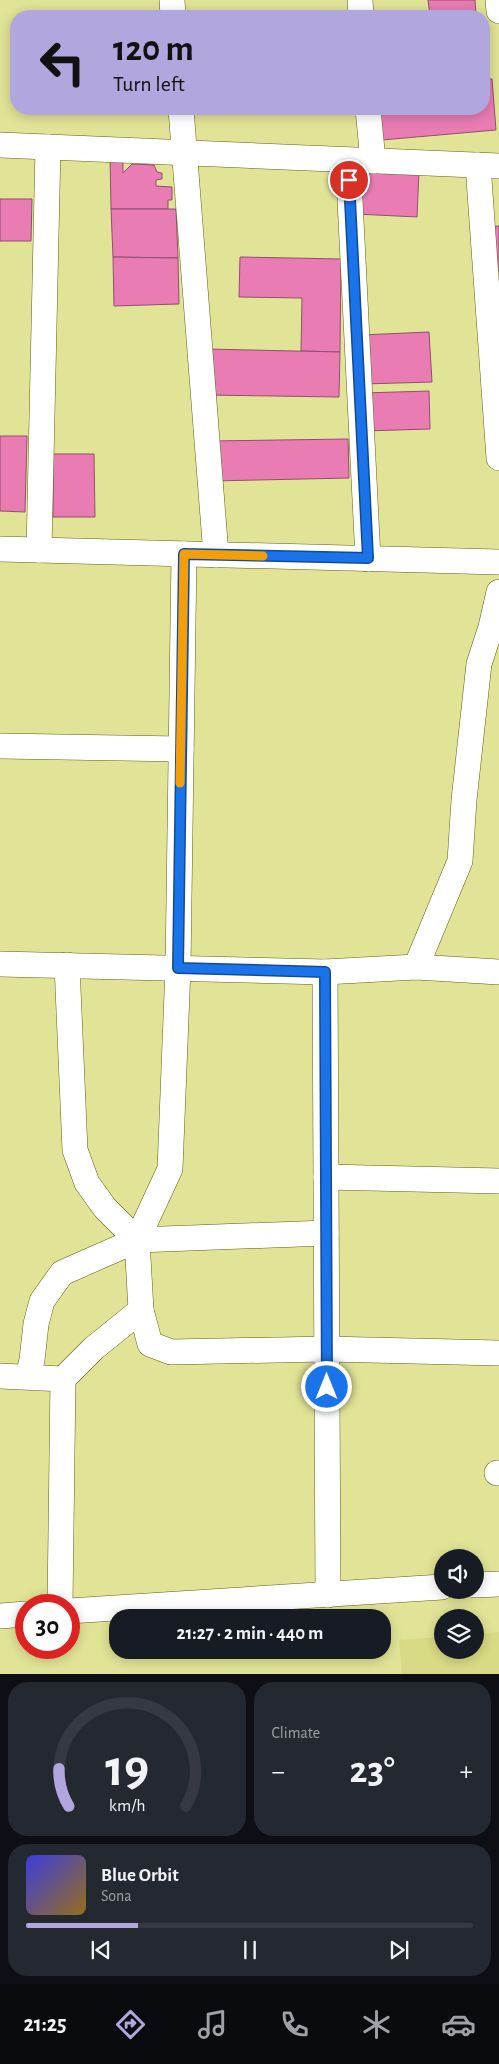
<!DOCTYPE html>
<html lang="en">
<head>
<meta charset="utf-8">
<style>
  body { margin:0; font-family:"Alegreya Sans",sans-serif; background:#242831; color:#f1f3f6; height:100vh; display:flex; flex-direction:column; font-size:19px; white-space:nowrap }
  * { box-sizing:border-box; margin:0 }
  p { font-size:16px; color:#9ea1a6 }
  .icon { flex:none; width:28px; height:28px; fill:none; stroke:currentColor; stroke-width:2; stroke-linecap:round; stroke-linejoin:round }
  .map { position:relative; height:1674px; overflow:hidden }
  .details { display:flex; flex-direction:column; gap:8px; padding:8px; background:#0d0f14; flex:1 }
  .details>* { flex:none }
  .banner { position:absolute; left:10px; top:10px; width:480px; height:105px; border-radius:20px; box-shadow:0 2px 12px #0003; background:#b2a6de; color:#111; overflow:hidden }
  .fabs { position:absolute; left:434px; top:1549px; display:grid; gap:10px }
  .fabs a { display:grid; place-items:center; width:50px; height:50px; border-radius:50%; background:#171b24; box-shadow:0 2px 12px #0003; font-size:25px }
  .speed { position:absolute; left:15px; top:1594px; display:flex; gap:10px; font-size:25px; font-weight:700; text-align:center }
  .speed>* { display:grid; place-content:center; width:65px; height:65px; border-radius:50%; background:#171b24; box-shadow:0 2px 12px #0003; line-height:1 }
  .speed .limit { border:8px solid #d22; background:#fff; color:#111 }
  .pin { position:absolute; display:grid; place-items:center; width:42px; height:42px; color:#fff; margin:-21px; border:2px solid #fff; border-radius:50%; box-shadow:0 1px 5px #0007 }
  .me { position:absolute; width:55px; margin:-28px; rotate:0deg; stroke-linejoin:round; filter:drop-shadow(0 0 4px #0008) }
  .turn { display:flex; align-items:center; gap:18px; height:105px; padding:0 20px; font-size:22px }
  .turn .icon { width:65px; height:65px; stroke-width:2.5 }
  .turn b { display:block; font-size:35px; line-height:42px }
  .big { font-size:38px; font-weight:700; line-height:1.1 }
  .details .card { flex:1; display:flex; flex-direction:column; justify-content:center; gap:8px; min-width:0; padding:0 18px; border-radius:20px; background:#242831 }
  .details .dial { align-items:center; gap:0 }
  .dial svg { height:130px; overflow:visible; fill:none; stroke:#363941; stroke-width:7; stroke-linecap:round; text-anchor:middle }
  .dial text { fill:#f1f3f6; stroke:none }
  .song { display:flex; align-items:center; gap:15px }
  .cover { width:60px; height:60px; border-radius:8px; background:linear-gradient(135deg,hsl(240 70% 55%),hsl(40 70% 35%)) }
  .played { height:5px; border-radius:2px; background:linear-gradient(90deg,#b2a6de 25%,#363941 25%) }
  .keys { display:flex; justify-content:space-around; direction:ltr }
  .heat { display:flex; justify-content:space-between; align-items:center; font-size:28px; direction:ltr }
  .details .tiles { flex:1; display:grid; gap:8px; grid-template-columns:1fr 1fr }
  .card:last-child { grid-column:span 2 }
  .trip { position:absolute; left:109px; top:1609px; width:282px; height:50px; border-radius:20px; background:#171b24; box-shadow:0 2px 12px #0003; font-weight:700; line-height:50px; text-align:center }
  .dock { display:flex; height:80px; justify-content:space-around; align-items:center; background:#090b0e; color:#9ea1a6 }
  .dock .icon { width:35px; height:35px }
  .dock .current { color:#b2a6de }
  .dock b { font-size:22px; color:#f1f3f6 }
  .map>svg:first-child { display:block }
  .built { fill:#d8da85 }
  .building { fill:#e87cb3; stroke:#914f70 }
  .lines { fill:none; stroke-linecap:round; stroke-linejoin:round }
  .street-casing { stroke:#61610f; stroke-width:26 }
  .street { stroke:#fff; stroke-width:25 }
  .route-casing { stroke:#114b97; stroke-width:12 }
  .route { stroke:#1a73e8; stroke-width:9 }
  .slow { stroke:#f59e0b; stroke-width:9 }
</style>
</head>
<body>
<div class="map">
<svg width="499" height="1674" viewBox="0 0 499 1674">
  <rect width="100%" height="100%" fill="#e1e396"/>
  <path class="built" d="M499,1632V1674H402L399,1640L442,1637V1650H475V1634Z"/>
  <g class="building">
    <path d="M428,0H475L476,16H430Z"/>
    <path d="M484,79H492L496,130L382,140L379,109H484Z"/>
    <path d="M123,155V173L132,164L154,165L157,172L162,173V179L156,180V186L172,187V200H168V209H111L110,156Z"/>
    <path d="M358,168L419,171L417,217L356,214Z"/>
    <path d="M0,199H32L31,241H0Z"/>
    <path d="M111,209H176L178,258L113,257Z"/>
    <path d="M499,226V271L492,272L487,227Z"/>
    <path d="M113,257L178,258L179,304L114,306Z"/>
    <path d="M240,257L341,259L340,352L301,351L302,298L239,297Z"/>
    <path d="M429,332L432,382L363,384L361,335Z"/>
    <path d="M206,349L340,352L339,397L205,395Z"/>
    <path d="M429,391L430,429L364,431L363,393Z"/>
    <path d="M0,436H27L25,512L0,511Z"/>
    <path d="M348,439L349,478L212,481L211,441Z"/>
    <path d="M53,454H94L95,517H53Z"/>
  </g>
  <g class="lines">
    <defs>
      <g id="street">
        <path d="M172,0L173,16"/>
        <path d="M360,0L361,16"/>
        <path d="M498,0L499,11"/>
        <path d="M181,109L216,555"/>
        <path d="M368,109L373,161"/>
        <path d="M0,145L499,166"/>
        <path d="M348,160L368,559"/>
        <path d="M478,165L499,458"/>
        <path d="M0,549L499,562"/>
        <path d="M39,550L48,147"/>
        <path d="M184,554L178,968L170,1169L137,1240L141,1310L150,1344L171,1352L326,1349L499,1353"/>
        <path d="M0,746L181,749"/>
        <path d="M0,964L325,972L416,967L499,972"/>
        <path d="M416,967L460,861L464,800L479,664L491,627L499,592"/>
        <path d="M325,972L328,1595"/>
        <path d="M326,1177L499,1181"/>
        <path d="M137,1240L326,1233"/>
        <path d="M0,1376L63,1379L60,1605"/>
        <path d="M28,1376L32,1360L36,1324L42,1301L62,1273L137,1240L105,1208L87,1183L75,1150L67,965"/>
        <path d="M63,1379L94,1348L141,1310"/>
        <path d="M497,1473H499"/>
        <path d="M475,1585L499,1584"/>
        <path d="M69,1611L442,1587"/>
        <path d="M0,1616L26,1614"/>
      </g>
    </defs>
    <use href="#street" class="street-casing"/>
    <use href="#street" class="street"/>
  </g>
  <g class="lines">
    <defs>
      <path id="route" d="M327,1387L325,972L178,968L184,554L368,558L349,180"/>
    </defs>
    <use href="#route" class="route-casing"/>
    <use href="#route" class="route"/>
    <path class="slow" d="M180,783L184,554L263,556"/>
  </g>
</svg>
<div class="fabs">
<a><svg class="icon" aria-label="sound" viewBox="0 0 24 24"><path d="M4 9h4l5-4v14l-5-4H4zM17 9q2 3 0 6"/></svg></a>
<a><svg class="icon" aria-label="layers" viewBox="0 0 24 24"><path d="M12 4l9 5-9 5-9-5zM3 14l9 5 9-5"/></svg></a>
</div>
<div class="speed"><div class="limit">30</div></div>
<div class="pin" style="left:349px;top:180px;background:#d93025"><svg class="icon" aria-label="arrive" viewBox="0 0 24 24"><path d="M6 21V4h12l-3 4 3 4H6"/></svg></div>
<svg class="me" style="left:327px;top:1387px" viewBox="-20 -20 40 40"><circle r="17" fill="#1a73e8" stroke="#fff" stroke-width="3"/><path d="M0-11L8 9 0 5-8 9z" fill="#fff"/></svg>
<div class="trip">21:27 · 2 min · 440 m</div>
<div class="banner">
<div class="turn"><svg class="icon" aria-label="left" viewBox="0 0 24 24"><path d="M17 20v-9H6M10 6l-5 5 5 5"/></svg><div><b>120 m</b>Turn left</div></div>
</div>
</div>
<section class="details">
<div class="tiles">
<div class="card dial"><svg viewBox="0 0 100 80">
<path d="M14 69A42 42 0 1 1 86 69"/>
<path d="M14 69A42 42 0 0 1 8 46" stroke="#b2a6de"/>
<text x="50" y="56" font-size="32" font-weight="700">19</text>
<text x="50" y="72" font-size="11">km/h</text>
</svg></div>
<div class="card"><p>Climate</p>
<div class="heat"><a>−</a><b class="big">23°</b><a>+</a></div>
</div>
<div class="card">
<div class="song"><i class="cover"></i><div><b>Blue Orbit</b><p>Sona</p></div></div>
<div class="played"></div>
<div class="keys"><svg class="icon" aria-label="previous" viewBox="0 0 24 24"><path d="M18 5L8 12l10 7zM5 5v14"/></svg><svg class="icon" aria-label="pause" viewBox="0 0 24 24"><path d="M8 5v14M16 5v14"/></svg><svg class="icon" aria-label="next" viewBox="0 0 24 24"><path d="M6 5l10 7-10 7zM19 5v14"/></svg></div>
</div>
</div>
</section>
<nav class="dock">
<b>21:25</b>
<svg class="icon current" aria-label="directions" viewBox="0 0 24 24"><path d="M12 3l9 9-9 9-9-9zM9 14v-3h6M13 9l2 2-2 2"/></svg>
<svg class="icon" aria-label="music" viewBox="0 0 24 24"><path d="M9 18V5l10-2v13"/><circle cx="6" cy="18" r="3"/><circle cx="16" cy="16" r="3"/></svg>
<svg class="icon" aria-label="phone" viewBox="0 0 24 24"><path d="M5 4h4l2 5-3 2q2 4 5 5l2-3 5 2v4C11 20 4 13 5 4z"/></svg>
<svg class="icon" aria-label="climate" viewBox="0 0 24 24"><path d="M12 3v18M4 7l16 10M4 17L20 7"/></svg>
<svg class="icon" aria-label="car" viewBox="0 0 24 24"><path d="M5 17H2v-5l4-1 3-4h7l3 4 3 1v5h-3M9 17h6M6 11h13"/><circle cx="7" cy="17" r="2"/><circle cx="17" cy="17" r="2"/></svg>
</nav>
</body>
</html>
